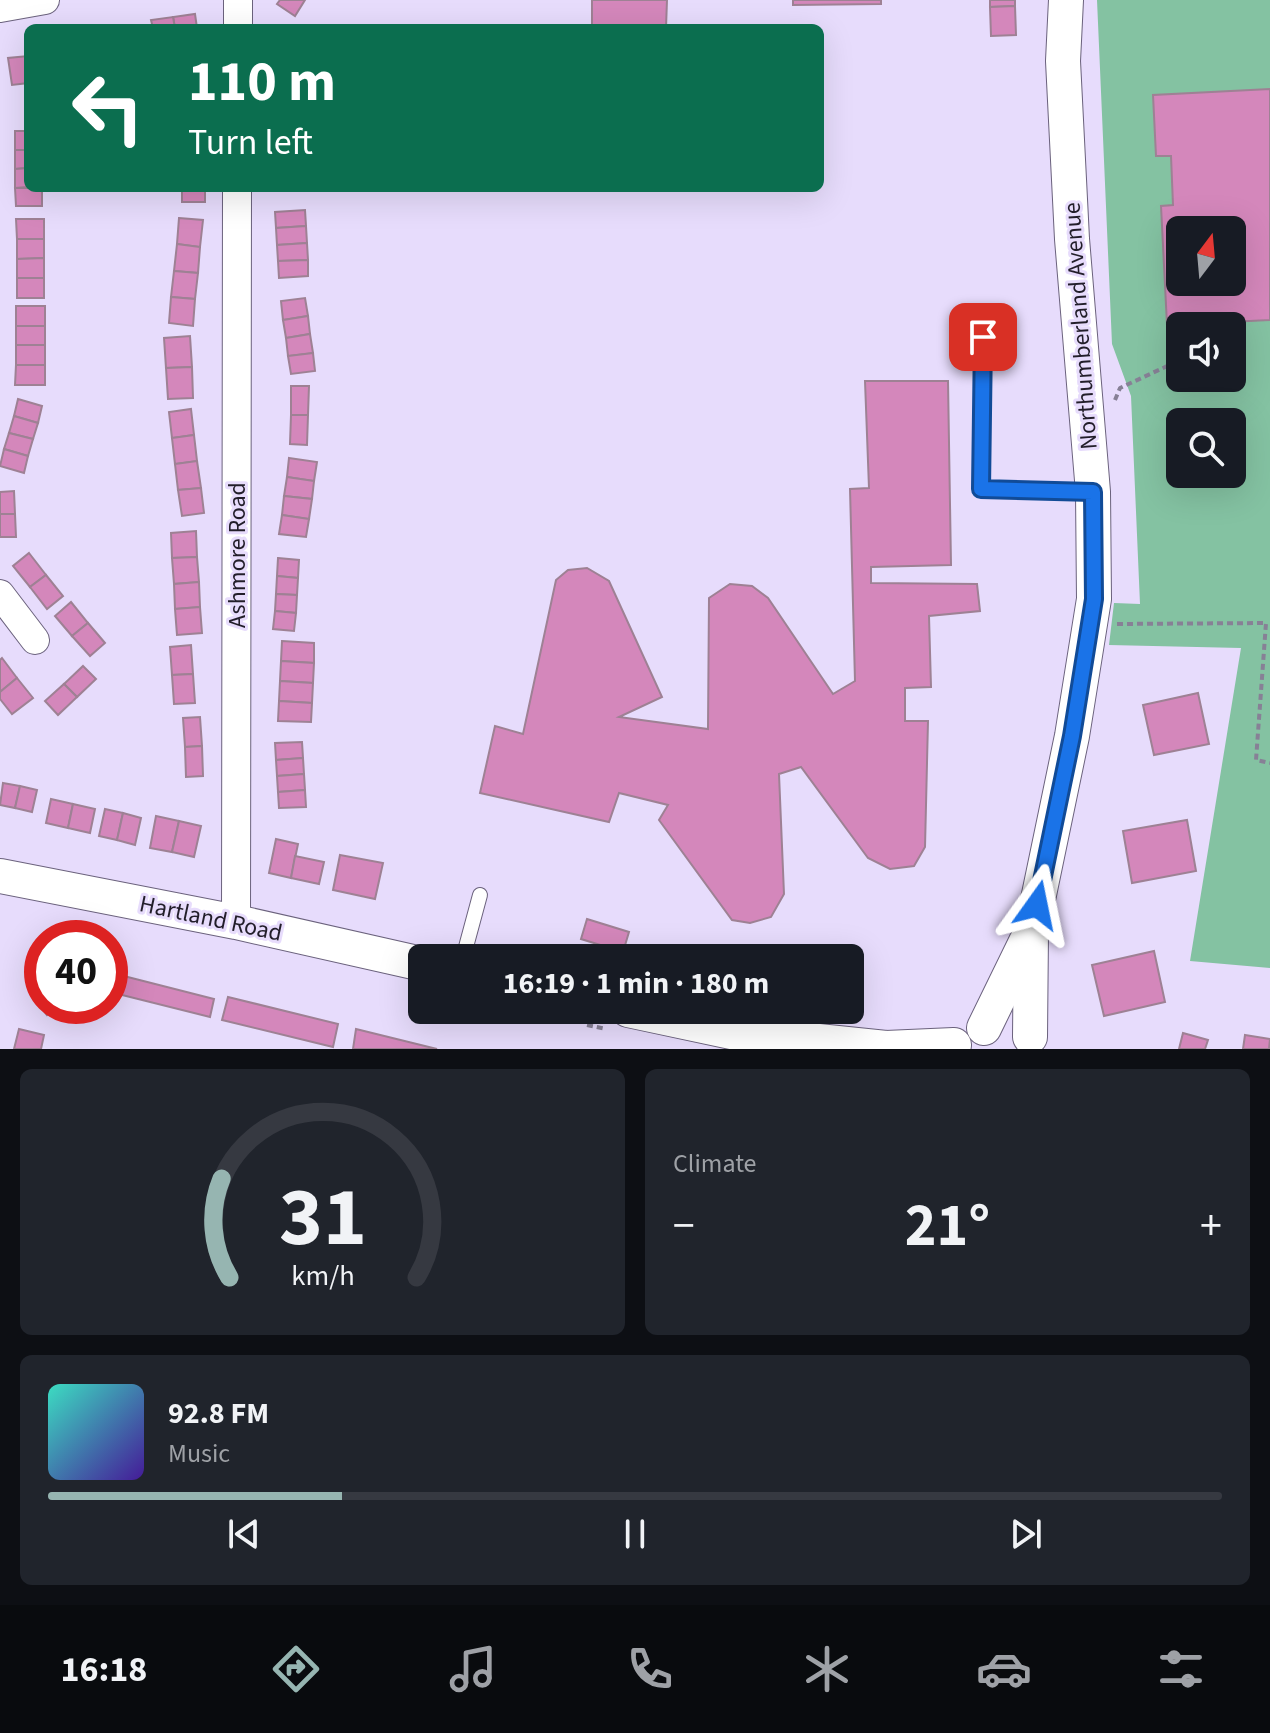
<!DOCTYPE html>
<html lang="en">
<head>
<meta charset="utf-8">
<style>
  body { margin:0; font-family:"Source Sans 3",sans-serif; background:#20242c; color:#f1f3f6; height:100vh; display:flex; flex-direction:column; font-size:30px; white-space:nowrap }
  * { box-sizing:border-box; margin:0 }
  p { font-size:26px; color:#9ea1a6 }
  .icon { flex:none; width:44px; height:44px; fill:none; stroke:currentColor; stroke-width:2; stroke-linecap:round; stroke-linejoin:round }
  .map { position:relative; height:1049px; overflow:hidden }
  .panel { display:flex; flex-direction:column; gap:20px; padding:20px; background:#0d0f14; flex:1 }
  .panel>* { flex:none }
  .top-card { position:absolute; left:24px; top:24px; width:800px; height:168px; border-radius:12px; box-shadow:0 8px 32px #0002; background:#0b6e4f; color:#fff; overflow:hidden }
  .needle { width:52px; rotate:16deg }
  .fabs { position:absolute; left:1166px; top:216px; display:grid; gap:16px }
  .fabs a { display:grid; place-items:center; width:80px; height:80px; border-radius:12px; background:#171b24; box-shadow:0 8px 32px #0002; font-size:40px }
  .speed { position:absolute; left:24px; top:920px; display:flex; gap:16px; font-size:40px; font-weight:700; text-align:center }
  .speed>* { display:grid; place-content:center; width:104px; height:104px; border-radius:50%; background:#171b24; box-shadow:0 8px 32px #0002; line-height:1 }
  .speed .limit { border:12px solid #d22; background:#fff; color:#111 }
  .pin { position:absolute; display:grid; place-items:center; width:68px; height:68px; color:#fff; margin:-34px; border-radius:16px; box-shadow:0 4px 12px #0006 }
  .me { position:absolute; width:88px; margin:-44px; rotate:12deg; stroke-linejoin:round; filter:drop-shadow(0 0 6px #0008) }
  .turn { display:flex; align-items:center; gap:28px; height:168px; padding:0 32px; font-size:36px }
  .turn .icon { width:104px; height:104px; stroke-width:2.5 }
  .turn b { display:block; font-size:56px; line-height:68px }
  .big { font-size:60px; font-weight:700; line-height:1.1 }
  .panel .card { flex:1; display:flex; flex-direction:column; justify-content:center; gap:12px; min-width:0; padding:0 28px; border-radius:12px; background:#20242c }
  .panel .dial { align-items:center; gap:0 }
  .dial svg { height:208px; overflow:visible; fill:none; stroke:#363941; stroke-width:7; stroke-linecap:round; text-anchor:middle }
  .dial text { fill:#f1f3f6; stroke:none }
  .song { display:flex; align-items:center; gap:24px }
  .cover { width:96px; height:96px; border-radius:12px; background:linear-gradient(135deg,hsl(170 70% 55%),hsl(260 70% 35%)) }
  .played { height:8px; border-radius:4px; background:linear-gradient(90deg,#96b5b1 25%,#363941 25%) }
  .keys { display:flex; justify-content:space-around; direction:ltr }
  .heat { display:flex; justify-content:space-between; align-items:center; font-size:44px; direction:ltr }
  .panel .tiles { flex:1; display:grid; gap:20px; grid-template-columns:1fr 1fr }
  .card:last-child { grid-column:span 2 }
  .trip { position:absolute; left:408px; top:944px; width:456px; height:80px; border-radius:12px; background:#171b24; box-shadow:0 8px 32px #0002; font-weight:700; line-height:80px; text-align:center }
  .dock { display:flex; height:128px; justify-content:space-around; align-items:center; background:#090b0e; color:#9ea1a6 }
  .dock .icon { width:56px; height:56px }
  .dock .active { color:#96b5b1 }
  .dock b { font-size:36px; color:#f1f3f6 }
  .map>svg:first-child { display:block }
  .green { fill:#84c2a2; fill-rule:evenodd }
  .building { fill:#d487bb; stroke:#9e8194; stroke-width:2; fill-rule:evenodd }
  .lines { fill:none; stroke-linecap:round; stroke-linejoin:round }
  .service-casing { stroke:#6b627d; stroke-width:16 }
  .minor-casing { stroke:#6b627d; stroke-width:30 }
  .tertiary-casing { stroke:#6b627d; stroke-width:36 }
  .path { stroke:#878096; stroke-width:4; stroke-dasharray:6 4; stroke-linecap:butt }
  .service { stroke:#fff; stroke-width:14 }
  .minor { stroke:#fff; stroke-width:28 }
  .tertiary { stroke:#fff; stroke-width:34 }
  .route-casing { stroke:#114b97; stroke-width:20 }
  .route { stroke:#1a73e8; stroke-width:14 }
  .labels { text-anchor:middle; stroke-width:6; stroke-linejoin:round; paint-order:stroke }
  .street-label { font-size:24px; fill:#221e2a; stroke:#e7dcfc }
</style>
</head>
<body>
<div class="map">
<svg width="1270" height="1049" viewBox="0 0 1270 1049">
  <rect width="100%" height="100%" fill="#e7dcfc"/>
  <path class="green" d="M1097,0H1270V968L1190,961L1241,648L1109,645L1114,603L1140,604L1131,396L1112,344ZM1180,230H1232V282H1180ZM1180,326H1232V378H1180ZM1180,422H1232V474H1180Z"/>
  <g class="building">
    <path d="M280,0H305L295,16L277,4Z"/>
    <path d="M592,0H667L666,28H592Z"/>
    <path d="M793,0H881V4L793,5Z"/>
    <path d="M990,0H1015V6L990,7Z"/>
    <path d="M1015,6L1016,35L991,36L990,7Z"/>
    <path d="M195,14L197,28H175L173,17Z"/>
    <path d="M173,17L175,28H153L151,20Z"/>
    <path d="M28,56V83L12,85L8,58Z"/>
    <path d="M1270,89V320L1167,325L1161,206L1173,205L1171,156H1156L1153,95ZM1180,230H1232V282H1180Z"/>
    <rect x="15" y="131" width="13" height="19"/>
    <path d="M15,150H28V168L15,169Z"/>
    <path d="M28,168V187L15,188V169Z"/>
    <path d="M15,188H42V206H16Z"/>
    <rect x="182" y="188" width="23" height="14"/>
    <path d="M305,210L306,226L276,228L275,212Z"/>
    <path d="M179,218L203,220L200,247L177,244Z"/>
    <path d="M16,219H44V239H17Z"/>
    <path d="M306,226L307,243L277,245L276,228Z"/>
    <path d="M17,239H44V258L17,259Z"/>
    <path d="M307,243L308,260L278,261L277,245Z"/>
    <path d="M177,244L200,247L198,273L174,271Z"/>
    <path d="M44,258V278H17V259Z"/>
    <path d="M308,260V276L279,278L278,261Z"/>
    <path d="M174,271L198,273L195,299L171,297Z"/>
    <rect x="17" y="278" width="27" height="20"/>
    <path d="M171,297L195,299L193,326L169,323Z"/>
    <path d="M305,298L308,316L283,320L281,301Z"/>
    <rect x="16" y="306" width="29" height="20"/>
    <path d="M308,316L310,334L286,338L283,320Z"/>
    <rect x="16" y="326" width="29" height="19"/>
    <path d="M310,334L313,353L288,356L286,338Z"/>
    <path d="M190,336L192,367L166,368L164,338Z"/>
    <rect x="16" y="345" width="29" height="20"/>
    <path d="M313,353L315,371L291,374L288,356Z"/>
    <path d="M16,365H45V385H15Z"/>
    <path d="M192,367L193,398L168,399L166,368Z"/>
    <path d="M865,381H948L951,565L871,567V583L977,584L980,611L929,616L931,687L905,688V721H928L925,847L914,866L890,869L868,858L801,767L779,774L784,894L771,917L750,923L732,920L659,820L668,805L619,793L609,822L480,793L495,726L523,734L556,580L568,570L587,568L609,581L662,697L619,717L708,729L709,598L730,584L752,586L768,598L833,694L855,681L850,489L869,488Z"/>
    <path d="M291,386H309L308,415H291Z"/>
    <path d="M18,399L42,406L38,423L14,416Z"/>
    <path d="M191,409L194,435L172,438L169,412Z"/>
    <path d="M291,415H308L307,445L290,444Z"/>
    <path d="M14,416L38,423L33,439L9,433Z"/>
    <path d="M9,433L33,439L28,456L4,449Z"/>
    <path d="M194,435L197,461L175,464L172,438Z"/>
    <path d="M4,449L28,456L24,473L0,466Z"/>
    <path d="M289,458L317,462L314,481L287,477Z"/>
    <path d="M197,461L201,488L178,490L175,464Z"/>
    <path d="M287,477L314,481L312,499L284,496Z"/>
    <path d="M201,488L204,513L182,516L178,490Z"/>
    <path d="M14,491L15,514H0V492Z"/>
    <path d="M284,496L312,499L309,519L282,515Z"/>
    <path d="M0,514H15L16,537H0Z"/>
    <path d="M282,515L309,519L306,537L279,534Z"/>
    <path d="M196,531L197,557L172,558L171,533Z"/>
    <path d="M29,553L46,575L30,587L13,566Z"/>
    <path d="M197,557L199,582L174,584L172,558Z"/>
    <path d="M278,558L299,560L298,578L277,576Z"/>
    <path d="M46,575L63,596L47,609L30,587Z"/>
    <path d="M277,576L298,578L297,595L276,594Z"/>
    <path d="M199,582L200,607L175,609L174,584Z"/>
    <path d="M276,594L297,595L296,613L275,611Z"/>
    <path d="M71,602L88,623L72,636L55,616Z"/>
    <path d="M200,607L202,633L177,635L175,609Z"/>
    <path d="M275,611L296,613L294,631L273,629Z"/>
    <path d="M88,623L105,643L90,656L72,636Z"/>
    <path d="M282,641L314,643V663L281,661Z"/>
    <path d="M191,645L193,674L172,675L170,647Z"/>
    <path d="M2,658L17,678L0,692V660Z"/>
    <path d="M281,661L314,663L313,683L280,681Z"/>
    <path d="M83,666L96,679L77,697L64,684Z"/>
    <path d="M193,674L195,703L174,704L172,675Z"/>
    <path d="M17,678L33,698L12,714L0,699V692Z"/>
    <path d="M280,681L313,683L312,703L279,701Z"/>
    <path d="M64,684L77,697L58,715L45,701Z"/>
    <path d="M1198,693L1209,744L1154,755L1143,705Z"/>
    <path d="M279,701L312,703L311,722L278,721Z"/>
    <path d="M200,717L202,746L185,747L183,718Z"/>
    <path d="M302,742L303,758L276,760L275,743Z"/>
    <path d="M202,746L203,776L186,777L185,747Z"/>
    <path d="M303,758L304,774L277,776L276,760Z"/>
    <path d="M304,774L305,790L278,792L277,776Z"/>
    <path d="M3,783L20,786L15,808L0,805Z"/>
    <path d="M20,786L37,790L32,812L15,808Z"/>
    <path d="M305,790L306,807L279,808L278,792Z"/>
    <path d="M51,799L73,804L68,828L46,823Z"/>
    <path d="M73,804L95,809L90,833L68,828Z"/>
    <path d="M105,809L123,813L117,840L99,836Z"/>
    <path d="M123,813L141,818L135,845L117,840Z"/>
    <path d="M156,816L179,821L172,852L150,848Z"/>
    <path d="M1187,820L1196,871L1132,883L1123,831Z"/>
    <path d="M179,821L201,826L194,857L172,852Z"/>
    <path d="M276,839L298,844L291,878L269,873Z"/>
    <path d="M340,855L383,863L375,899L333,890Z"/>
    <path d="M295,856L324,862L319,884L291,878Z"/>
    <path d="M587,919L629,932L623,952L581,939Z"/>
    <path d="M1154,951L1165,1002L1104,1016L1092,965Z"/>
    <path d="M112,973L214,999L210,1017L110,992Z"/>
    <path d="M42,990V1006H58L47,1015L33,997Z"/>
    <path d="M228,997L338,1024L333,1047L222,1020Z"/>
    <path d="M19,1029L44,1035L41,1049H14Z"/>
    <path d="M356,1029L437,1049H353Z"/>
    <path d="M1183,1033L1208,1040L1205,1049H1179Z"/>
    <path d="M1245,1035L1270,1039L1269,1049H1243Z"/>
  </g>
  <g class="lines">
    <defs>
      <g id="service">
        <path d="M983,337L981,489L1093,492"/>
        <path d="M463,958L480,895"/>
      </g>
      <g id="minor">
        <path d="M0,8L45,0"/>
        <path d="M238,28V0"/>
        <path d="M0,594L35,640"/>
        <path d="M236,922L237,188"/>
      </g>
      <g id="tertiary">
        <path d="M0,876L236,922L422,964"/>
        <path d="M628,1010L764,1039"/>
        <path d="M984,1028L1026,942"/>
        <path d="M742,1033L886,1048L954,1045"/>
        <path d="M1030,1037L1031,933L1072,736L1094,599L1093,492L1072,239L1063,61L1066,0"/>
      </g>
    </defs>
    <use href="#service" class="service-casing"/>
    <use href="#minor" class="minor-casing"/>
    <use href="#tertiary" class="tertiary-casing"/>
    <g class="path">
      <path d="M1115,400L1120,388L1176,362"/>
      <path d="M1117,624L1266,623L1256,760L1270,763"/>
      <path d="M602,958L605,946"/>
      <path d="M587,1025L606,1029"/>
    </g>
    <use href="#service" class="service"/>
    <use href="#minor" class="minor"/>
    <use href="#tertiary" class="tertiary"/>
  </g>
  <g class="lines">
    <defs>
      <path id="route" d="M983,337L981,489L1093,492L1094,599L1072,736L1037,905"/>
    </defs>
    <use href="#route" class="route-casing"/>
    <use href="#route" class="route"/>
  </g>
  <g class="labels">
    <g class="street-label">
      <text transform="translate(1080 326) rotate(-94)" y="8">Northumberland Avenue</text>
      <text transform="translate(237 555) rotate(-90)" y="8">Ashmore Road</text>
      <text transform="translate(211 918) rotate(12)" y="8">Hartland Road</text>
    </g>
  </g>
</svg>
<div class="fabs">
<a><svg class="needle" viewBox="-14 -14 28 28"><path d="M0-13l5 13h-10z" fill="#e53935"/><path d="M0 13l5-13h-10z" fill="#9ea1a6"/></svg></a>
<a><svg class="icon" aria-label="sound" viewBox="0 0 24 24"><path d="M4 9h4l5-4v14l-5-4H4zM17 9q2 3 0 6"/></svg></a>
<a><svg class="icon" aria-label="search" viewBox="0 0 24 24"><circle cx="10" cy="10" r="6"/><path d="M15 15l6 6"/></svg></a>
</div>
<div class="speed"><div class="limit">40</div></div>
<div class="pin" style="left:983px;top:337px;background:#d93025"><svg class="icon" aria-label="arrive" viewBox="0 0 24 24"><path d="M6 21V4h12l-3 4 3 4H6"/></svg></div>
<svg class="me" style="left:1037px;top:905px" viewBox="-20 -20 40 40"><path d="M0-17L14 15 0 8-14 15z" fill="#1a73e8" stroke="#fff" stroke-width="4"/></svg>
<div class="trip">16:19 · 1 min · 180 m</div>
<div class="top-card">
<div class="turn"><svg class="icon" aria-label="left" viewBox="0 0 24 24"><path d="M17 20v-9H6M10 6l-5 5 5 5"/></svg><div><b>110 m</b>Turn left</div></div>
</div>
</div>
<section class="panel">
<div class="tiles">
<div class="card dial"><svg viewBox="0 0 100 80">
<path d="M14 69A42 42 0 1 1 86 69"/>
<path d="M14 69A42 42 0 0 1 11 31" stroke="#96b5b1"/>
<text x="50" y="56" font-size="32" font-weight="700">31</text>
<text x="50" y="72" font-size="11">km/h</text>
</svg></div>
<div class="card"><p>Climate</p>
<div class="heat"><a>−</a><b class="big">21°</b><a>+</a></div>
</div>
<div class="card">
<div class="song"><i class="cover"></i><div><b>92.8 FM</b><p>Music</p></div></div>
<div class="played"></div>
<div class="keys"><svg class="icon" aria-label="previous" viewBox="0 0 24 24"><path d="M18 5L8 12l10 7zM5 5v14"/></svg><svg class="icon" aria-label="pause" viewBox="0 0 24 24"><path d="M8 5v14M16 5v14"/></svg><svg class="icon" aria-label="next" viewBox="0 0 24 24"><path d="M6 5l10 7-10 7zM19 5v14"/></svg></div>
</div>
</div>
</section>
<nav class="dock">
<b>16:18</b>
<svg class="icon active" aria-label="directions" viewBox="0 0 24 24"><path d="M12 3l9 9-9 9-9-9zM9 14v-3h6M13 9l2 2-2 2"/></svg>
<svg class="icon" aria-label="music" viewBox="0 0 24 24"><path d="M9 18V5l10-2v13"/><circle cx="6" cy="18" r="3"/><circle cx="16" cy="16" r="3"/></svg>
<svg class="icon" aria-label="phone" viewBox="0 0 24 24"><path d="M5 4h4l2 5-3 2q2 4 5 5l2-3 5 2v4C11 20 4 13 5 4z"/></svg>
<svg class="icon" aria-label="climate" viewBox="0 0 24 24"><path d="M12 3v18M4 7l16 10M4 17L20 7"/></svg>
<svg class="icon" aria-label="car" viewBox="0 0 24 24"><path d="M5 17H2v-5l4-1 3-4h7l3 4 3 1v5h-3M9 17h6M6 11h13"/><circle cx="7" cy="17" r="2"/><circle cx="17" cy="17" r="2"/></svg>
<svg class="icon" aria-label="filters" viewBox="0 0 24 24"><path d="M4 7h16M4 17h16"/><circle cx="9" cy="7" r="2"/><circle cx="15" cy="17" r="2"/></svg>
</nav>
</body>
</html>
